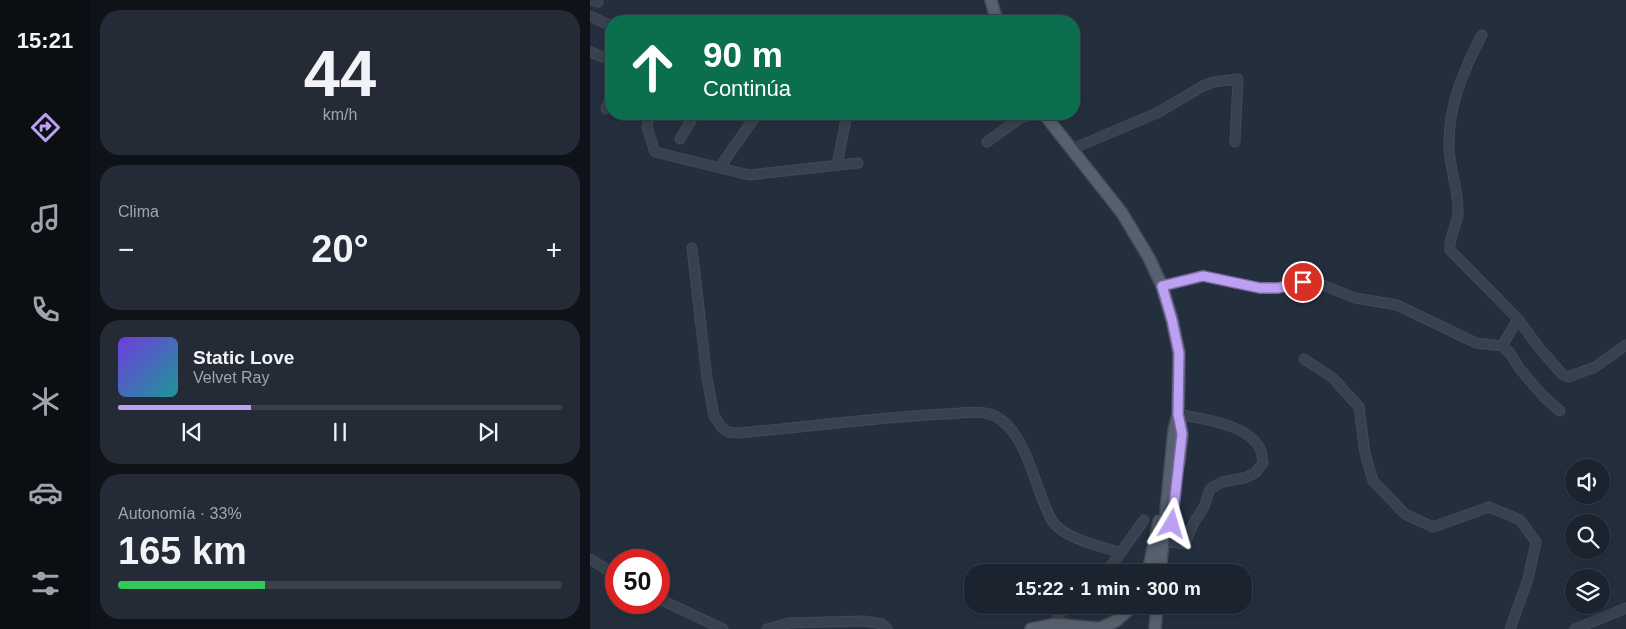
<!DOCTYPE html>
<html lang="es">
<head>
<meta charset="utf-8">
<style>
  body { margin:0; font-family:Helvetica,sans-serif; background:#242b36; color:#f1f3f6; height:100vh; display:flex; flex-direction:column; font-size:19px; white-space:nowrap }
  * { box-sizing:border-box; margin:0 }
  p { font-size:16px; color:#a0a4aa }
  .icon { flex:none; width:28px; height:28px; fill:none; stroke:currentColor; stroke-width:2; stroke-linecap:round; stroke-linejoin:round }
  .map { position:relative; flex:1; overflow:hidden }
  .side { display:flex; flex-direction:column; gap:10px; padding:10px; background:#0f1319; width:500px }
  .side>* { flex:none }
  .hud { position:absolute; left:15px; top:15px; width:475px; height:105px; border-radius:20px; box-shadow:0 2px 8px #0003,0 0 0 1px #39404a; background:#0b6e4f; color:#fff; overflow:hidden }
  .tools { position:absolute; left:975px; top:459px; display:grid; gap:10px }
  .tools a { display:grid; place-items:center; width:45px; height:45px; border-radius:50%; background:#1b232e; box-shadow:0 2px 8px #0003,0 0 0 1px #39404a; font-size:25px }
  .speed { position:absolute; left:15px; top:549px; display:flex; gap:10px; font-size:25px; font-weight:700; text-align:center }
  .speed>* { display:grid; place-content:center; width:65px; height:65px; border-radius:50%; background:#1b232e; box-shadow:0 2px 8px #0003,0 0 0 1px #39404a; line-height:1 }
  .speed .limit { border:8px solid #d22; background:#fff; color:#111 }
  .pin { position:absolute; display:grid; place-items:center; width:42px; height:42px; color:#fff; margin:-21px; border:2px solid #fff; border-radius:50%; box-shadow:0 1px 5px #0007 }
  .me { position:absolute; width:55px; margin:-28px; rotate:7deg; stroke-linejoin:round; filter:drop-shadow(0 0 4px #0008) }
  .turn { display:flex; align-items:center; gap:18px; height:105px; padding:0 15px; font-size:22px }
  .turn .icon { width:65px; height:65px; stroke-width:2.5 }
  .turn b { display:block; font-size:35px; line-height:42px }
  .big { font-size:38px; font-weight:800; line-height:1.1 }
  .side .widget { flex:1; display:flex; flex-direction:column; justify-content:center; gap:8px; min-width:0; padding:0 18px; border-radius:20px; background:#242b36 }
  .side .dial { align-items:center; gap:0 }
  .dial b { font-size:65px; line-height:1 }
  .song { display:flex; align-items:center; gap:15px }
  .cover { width:60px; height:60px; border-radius:8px; background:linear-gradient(135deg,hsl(260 70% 55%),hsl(180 70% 35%)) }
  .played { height:5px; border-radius:2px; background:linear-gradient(90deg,#bca0f2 30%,#39404a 30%) }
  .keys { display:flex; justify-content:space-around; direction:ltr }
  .heat { display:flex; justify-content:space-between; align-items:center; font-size:28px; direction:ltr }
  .charge { height:8px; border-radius:4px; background:linear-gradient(90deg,#34c759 33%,#39404a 0) }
  .trip { position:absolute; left:374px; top:564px; width:288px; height:50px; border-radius:20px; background:#1b232e; box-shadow:0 2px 8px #0003,0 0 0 1px #39404a; font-weight:800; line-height:50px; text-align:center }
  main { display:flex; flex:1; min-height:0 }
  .dock { display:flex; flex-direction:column; width:90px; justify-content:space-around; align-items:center; background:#0b0e12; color:#a0a4aa }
  .dock .icon { width:35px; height:35px }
  .dock .current { color:#bca0f2 }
  .dock b { font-size:22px; color:#f1f3f6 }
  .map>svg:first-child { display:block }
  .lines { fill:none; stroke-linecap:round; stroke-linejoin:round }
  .minor-casing { stroke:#414a57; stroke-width:11 }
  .major-casing { stroke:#414a57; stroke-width:14 }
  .minor { stroke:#38414e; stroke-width:9 }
  .major { stroke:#56606e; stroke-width:11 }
  .route-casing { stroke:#7a689d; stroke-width:12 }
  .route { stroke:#bca0f2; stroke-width:9 }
</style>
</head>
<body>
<main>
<nav class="dock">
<b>15:21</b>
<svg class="icon current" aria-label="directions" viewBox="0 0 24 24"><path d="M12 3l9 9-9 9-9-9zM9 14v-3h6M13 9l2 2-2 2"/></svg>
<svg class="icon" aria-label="music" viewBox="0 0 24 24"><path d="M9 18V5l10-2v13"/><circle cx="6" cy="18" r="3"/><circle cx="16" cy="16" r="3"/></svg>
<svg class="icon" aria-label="phone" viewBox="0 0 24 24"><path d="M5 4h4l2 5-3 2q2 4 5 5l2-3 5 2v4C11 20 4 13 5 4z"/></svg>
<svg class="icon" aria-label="climate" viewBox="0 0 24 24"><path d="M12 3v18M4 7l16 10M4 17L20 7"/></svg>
<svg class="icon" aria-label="car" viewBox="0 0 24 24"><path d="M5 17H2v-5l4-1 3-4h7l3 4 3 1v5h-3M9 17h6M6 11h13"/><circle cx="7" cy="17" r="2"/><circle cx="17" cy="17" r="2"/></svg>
<svg class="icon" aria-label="filters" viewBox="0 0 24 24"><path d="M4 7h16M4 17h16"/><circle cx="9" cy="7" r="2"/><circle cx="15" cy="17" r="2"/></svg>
</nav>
<section class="side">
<div class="widget dial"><b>44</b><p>km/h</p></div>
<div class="widget"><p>Clima</p>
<div class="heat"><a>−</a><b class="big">20°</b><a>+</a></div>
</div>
<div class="widget">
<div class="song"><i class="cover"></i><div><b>Static Love</b><p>Velvet Ray</p></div></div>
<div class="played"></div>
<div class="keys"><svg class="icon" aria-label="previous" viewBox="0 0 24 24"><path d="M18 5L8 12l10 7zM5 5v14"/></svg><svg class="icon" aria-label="pause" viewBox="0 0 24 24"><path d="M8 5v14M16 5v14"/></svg><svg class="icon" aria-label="next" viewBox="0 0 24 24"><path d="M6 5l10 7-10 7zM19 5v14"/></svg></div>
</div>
<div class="widget"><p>Autonomía · 33%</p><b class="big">165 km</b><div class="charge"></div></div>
</section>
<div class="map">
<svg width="1036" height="629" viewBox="0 0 1036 629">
  <rect width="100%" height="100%" fill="#242f3e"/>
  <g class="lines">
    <defs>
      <g id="minor">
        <path d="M2,0L8,2"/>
        <path d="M0,16L21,26"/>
        <path d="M892,35C873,71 858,106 859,148C860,169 869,193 868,213C867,226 858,238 860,250L928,319L950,349L973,375L978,377L1005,367L1036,345"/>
        <path d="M0,52L21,60"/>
        <path d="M16,109L21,96"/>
        <path d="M60,114L57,127L65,152L159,175L268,163"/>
        <path d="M90,139L105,114"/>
        <path d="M397,142L429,119L441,114"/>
        <path d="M482,149L567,113L613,86L624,82L648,79L645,142"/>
        <path d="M247,165L257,114"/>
        <path d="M130,167L167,114"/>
        <path d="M102,248L117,378L124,416L132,428L138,432L148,433C216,427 284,418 352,414C369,414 390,409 405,416C435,431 443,480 456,508C458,512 460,518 463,522C475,539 511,546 531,553"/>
        <path d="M572,286L613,276L670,288H688L723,281L765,298L807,305L886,343L912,346L920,353L929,368L954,397L970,411"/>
        <path d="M912,346L928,319"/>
        <path d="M714,359L743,378L769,407L775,453L783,481L815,514L843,527L899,507L930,520L946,542L938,579L920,629"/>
        <path d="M579,542L595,544L603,524L614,507L620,489L632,482L654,478L665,473L673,463C672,459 672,454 671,451C661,424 612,419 588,414"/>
        <path d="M0,559L26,575"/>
        <path d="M514,572L522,565L554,520"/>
        <path d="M69,599L133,629"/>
        <path d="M465,624L469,614L479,605"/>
        <path d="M177,629L199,623L274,621L292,624L297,629"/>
        <path d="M985,629L1036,608"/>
      </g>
      <g id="major">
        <path d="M401,0L407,21"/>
        <path d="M454,114L532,213L559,258L572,286L582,320L589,353L588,414L584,430L570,572"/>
        <path d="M589,418L592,434L589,462"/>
        <path d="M558,572L569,521"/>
        <path d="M510,628L526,621L544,605"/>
        <path d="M441,629L465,624L515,629"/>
        <path d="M565,629L567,605"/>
      </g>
    </defs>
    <use href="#minor" class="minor-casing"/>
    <use href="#major" class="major-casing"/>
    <use href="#minor" class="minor"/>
    <use href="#major" class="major"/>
  </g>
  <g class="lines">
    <defs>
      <path id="route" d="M582,524L592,434L588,414L589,353L582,320L572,286L613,276L670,288H688L713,282"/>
    </defs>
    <use href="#route" class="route-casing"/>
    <use href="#route" class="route"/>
  </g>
</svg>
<div class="tools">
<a><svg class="icon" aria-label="sound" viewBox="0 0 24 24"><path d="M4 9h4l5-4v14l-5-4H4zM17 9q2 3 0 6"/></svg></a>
<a><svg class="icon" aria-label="search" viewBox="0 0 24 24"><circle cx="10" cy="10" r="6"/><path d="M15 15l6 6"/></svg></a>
<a><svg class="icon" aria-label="layers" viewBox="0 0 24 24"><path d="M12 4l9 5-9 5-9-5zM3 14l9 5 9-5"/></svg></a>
</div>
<div class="speed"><div class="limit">50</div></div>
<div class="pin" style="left:713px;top:282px;background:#d93025"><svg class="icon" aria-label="arrive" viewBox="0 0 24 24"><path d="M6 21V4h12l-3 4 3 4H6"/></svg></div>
<svg class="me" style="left:582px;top:524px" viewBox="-20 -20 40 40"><path d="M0-17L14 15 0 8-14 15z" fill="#bca0f2" stroke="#fff" stroke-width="4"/></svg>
<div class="trip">15:22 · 1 min · 300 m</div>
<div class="hud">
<div class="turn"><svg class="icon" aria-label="ahead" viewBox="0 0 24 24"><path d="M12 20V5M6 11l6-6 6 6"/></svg><div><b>90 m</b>Continúa</div></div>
</div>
</div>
</main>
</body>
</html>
